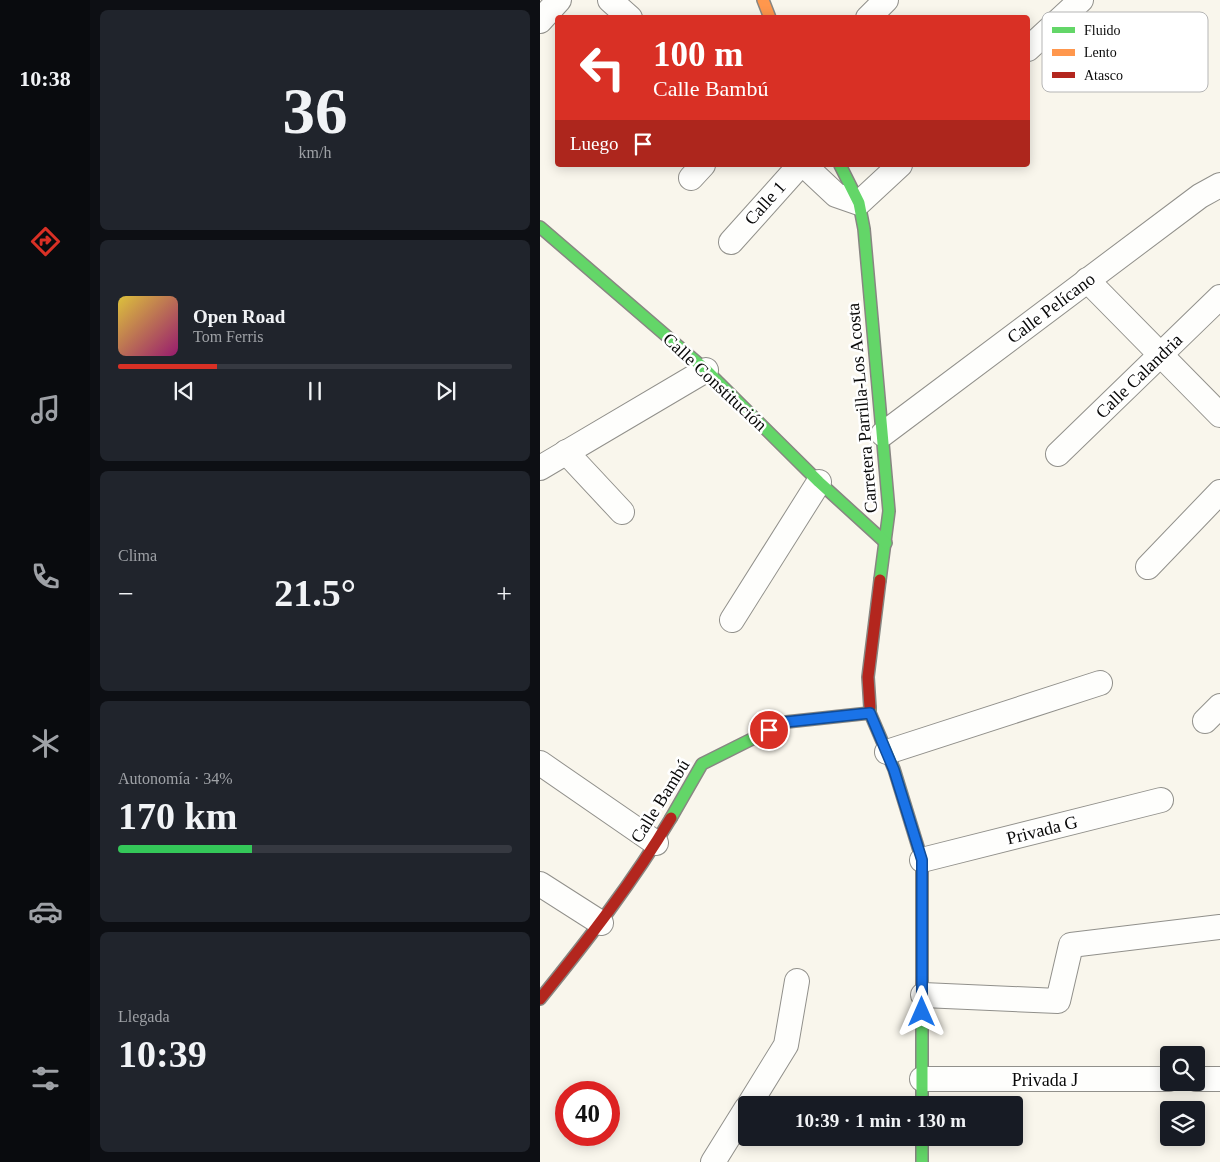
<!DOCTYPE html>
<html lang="es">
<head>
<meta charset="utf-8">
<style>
  body { margin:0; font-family:Georgia,serif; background:#20242c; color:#f1f3f6; height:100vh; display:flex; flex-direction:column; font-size:19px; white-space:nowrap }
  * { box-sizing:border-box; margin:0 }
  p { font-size:16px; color:#9ea1a6 }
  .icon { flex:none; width:28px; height:28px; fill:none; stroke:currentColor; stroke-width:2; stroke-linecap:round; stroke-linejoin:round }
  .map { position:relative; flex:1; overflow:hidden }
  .drawer { display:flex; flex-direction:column; gap:10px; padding:10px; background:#0d0f14; width:450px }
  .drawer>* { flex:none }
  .banner { position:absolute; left:15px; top:15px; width:475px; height:152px; border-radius:5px; box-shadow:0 2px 12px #0003; background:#d93025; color:#fff; overflow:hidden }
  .fabs { position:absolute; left:620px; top:1046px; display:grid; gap:10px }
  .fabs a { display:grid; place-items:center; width:45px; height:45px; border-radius:5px; background:#171b24; box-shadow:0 2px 12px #0003; font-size:25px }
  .speed { position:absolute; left:15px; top:1081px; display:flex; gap:10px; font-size:25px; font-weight:700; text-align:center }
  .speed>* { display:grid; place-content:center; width:65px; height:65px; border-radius:50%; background:#171b24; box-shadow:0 2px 12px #0003; line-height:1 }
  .speed .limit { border:8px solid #d22; background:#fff; color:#111 }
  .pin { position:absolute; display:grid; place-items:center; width:42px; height:42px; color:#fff; margin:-21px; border:2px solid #fff; border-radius:50%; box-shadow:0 1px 5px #0007 }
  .me { position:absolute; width:55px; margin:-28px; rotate:0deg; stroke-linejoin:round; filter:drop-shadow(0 0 4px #0008) }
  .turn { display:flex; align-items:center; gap:18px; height:105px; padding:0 15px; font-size:22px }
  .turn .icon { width:65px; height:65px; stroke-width:2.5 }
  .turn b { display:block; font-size:35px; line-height:42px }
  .then { display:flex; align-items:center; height:48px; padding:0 15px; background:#0003; gap:10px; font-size:19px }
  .big { font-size:38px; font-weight:600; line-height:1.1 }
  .drawer .tile { flex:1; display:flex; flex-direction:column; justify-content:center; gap:8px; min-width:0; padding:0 18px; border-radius:8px; background:#20242c }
  .drawer .dial { align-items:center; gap:0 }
  .dial b { font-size:65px; line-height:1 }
  .song { display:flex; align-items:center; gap:15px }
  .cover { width:60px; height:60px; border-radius:8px; background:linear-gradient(135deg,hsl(50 70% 55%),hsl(320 70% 35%)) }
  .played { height:5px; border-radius:2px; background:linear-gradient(90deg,#d93025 25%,#363941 25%) }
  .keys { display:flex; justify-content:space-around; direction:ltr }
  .heat { display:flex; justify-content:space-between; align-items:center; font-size:28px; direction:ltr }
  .charge { height:8px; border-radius:4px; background:linear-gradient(90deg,#34c759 34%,#363941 0) }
  .trip { position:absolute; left:198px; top:1096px; width:285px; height:50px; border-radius:5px; background:#171b24; box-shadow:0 2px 12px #0003; font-weight:600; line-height:50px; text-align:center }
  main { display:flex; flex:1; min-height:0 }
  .tab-bar { display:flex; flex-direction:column; width:90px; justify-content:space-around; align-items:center; background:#090b0e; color:#9ea1a6 }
  .tab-bar .icon { width:35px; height:35px }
  .tab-bar .current { color:#d93025 }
  .tab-bar b { font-size:22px; color:#f1f3f6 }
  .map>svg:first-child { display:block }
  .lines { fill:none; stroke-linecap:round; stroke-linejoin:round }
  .street-casing { stroke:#91908b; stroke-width:26 }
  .fast-casing { stroke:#888682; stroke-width:14 }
  .slow-casing { stroke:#888682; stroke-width:14 }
  .jam-casing { stroke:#888682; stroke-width:14 }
  .street { stroke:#fefefc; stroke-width:24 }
  .fast { stroke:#63d668; stroke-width:11 }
  .slow { stroke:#ff974d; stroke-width:11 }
  .jam { stroke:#b3261e; stroke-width:11 }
  .route-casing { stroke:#114b97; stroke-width:12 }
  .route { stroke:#1a73e8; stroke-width:9 }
  .labels { text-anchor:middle; stroke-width:5; stroke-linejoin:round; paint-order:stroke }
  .street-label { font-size:18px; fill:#090909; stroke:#fff }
  .key { fill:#fff; stroke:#b5b5b5; stroke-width:1 }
  .key-label { font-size:14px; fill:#090909 }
</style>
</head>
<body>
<main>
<nav class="tab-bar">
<b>10:38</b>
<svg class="icon current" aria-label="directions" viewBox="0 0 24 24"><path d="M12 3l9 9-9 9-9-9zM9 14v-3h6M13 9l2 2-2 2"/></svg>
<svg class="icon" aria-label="music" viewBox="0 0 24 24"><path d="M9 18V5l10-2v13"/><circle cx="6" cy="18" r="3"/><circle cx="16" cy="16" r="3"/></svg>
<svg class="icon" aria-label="phone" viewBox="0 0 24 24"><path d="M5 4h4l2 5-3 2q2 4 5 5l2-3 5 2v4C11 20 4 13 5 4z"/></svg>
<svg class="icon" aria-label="climate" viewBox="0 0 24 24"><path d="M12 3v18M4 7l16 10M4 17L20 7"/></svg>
<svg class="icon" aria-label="car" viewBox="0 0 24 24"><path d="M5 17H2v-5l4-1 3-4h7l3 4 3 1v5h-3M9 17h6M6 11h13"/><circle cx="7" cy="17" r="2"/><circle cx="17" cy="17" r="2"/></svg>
<svg class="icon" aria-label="filters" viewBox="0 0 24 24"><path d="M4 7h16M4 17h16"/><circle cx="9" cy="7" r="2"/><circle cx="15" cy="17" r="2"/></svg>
</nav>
<section class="drawer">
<div class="tile dial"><b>36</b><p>km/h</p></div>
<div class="tile">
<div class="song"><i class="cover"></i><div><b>Open Road</b><p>Tom Ferris</p></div></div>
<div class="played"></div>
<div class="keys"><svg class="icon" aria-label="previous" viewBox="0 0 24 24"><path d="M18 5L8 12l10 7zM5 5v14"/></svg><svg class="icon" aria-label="pause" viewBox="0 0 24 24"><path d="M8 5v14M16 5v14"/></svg><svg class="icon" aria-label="next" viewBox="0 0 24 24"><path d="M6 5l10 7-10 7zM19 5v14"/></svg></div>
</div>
<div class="tile"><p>Clima</p>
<div class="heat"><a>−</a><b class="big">21.5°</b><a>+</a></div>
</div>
<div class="tile"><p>Autonomía · 34%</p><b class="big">170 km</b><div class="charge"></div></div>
<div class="tile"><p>Llegada</p><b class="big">10:39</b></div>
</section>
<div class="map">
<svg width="680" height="1162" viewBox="0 0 680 1162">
  <rect width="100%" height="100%" fill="#f9f6ec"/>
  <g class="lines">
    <defs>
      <g id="street">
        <path d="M70,0L90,18"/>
        <path d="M328,18L346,0"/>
        <path d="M0,21L19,0"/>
        <path d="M488,49L541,0"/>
        <path d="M264,165L296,195L319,203L360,165"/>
        <path d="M151,178L163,165"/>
        <path d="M191,242L260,165"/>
        <path d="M547,280L680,415"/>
        <path d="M343,434L660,196L680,185"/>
        <path d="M26,452L82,512"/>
        <path d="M518,454L680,297"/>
        <path d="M0,468L166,370"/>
        <path d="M608,567L680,492"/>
        <path d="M192,620L279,482"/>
        <path d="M665,721L680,706"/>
        <path d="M347,752L560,683"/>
        <path d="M0,763L116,843"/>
        <path d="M382,860L621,800"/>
        <path d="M0,884L61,923"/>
        <path d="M383,995L518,1001L531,945L680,927"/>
        <path d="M382,1079H629"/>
        <path d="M656,1079H680"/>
        <path d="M209,1105L246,1045L257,981"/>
        <path d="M173,1162L206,1109"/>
      </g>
      <g id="fast">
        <path d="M300,165L319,203L324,229L349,511L340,580"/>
        <path d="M0,227L166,370L279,482L346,543"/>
        <path d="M330,708V713L354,769L382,860V1105"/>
        <path d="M131,818L162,764L246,722L330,713"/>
        <path d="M382,1138V1162"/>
      </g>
      <path id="slow" d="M223,0L230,18"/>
      <g id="jam">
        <path d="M330,708L328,677L340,580"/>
        <path d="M0,999C47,941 93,882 131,818"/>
      </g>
    </defs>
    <use href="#street" class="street-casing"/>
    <use href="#fast" class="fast-casing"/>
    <use href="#slow" class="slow-casing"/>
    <use href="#jam" class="jam-casing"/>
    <use href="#street" class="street"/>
    <use href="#fast" class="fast"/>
    <use href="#slow" class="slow"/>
    <use href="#jam" class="jam"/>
  </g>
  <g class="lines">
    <defs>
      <path id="route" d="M229,730L246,722L330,713L354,770L382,860V1012"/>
    </defs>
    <use href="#route" class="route-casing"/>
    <use href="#route" class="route"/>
  </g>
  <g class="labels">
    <g class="street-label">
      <text transform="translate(225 203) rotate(-48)" y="6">Calle 1</text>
      <text transform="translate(511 308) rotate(-37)" y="6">Calle Pelícano</text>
      <text transform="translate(599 376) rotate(-44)" y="6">Calle Calandria</text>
      <text transform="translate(175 382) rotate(43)" y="6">Calle Constitución</text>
      <text transform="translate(322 408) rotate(-95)" y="6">Carretera Parrilla-Los Acosta</text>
      <text transform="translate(120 801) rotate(-58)" y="6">Calle Bambú</text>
      <text transform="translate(502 830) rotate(-14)" y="6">Privada G</text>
      <text x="505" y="1086">Privada J</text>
    </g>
  </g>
  <rect x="502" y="12" width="166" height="80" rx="8" class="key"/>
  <rect x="512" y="27" width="23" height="6" fill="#63d668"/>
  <rect x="512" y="49" width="23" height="7" fill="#ff974d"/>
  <rect x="512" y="72" width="23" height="6" fill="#b3261e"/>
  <g class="key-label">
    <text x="544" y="35">Fluido</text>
    <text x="544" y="57">Lento</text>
    <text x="544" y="80">Atasco</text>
  </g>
</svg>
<div class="fabs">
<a><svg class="icon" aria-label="search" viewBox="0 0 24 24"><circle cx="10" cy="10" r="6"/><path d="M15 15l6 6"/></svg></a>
<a><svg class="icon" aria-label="layers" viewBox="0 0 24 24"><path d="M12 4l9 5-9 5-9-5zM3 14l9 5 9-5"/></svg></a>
</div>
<div class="speed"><div class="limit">40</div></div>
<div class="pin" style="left:229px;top:730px;background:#d93025"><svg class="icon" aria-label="arrive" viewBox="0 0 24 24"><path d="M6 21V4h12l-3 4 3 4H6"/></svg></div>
<svg class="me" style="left:382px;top:1012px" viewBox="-20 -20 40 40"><path d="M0-17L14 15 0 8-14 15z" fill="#1a73e8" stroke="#fff" stroke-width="4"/></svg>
<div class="trip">10:39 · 1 min · 130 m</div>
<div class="banner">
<div class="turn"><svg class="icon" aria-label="left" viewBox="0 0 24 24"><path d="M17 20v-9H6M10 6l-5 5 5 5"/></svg><div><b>100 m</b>Calle Bambú</div></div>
<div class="then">Luego<svg class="icon" aria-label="arrive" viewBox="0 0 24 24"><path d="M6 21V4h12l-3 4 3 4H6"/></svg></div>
</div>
</div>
</main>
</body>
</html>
